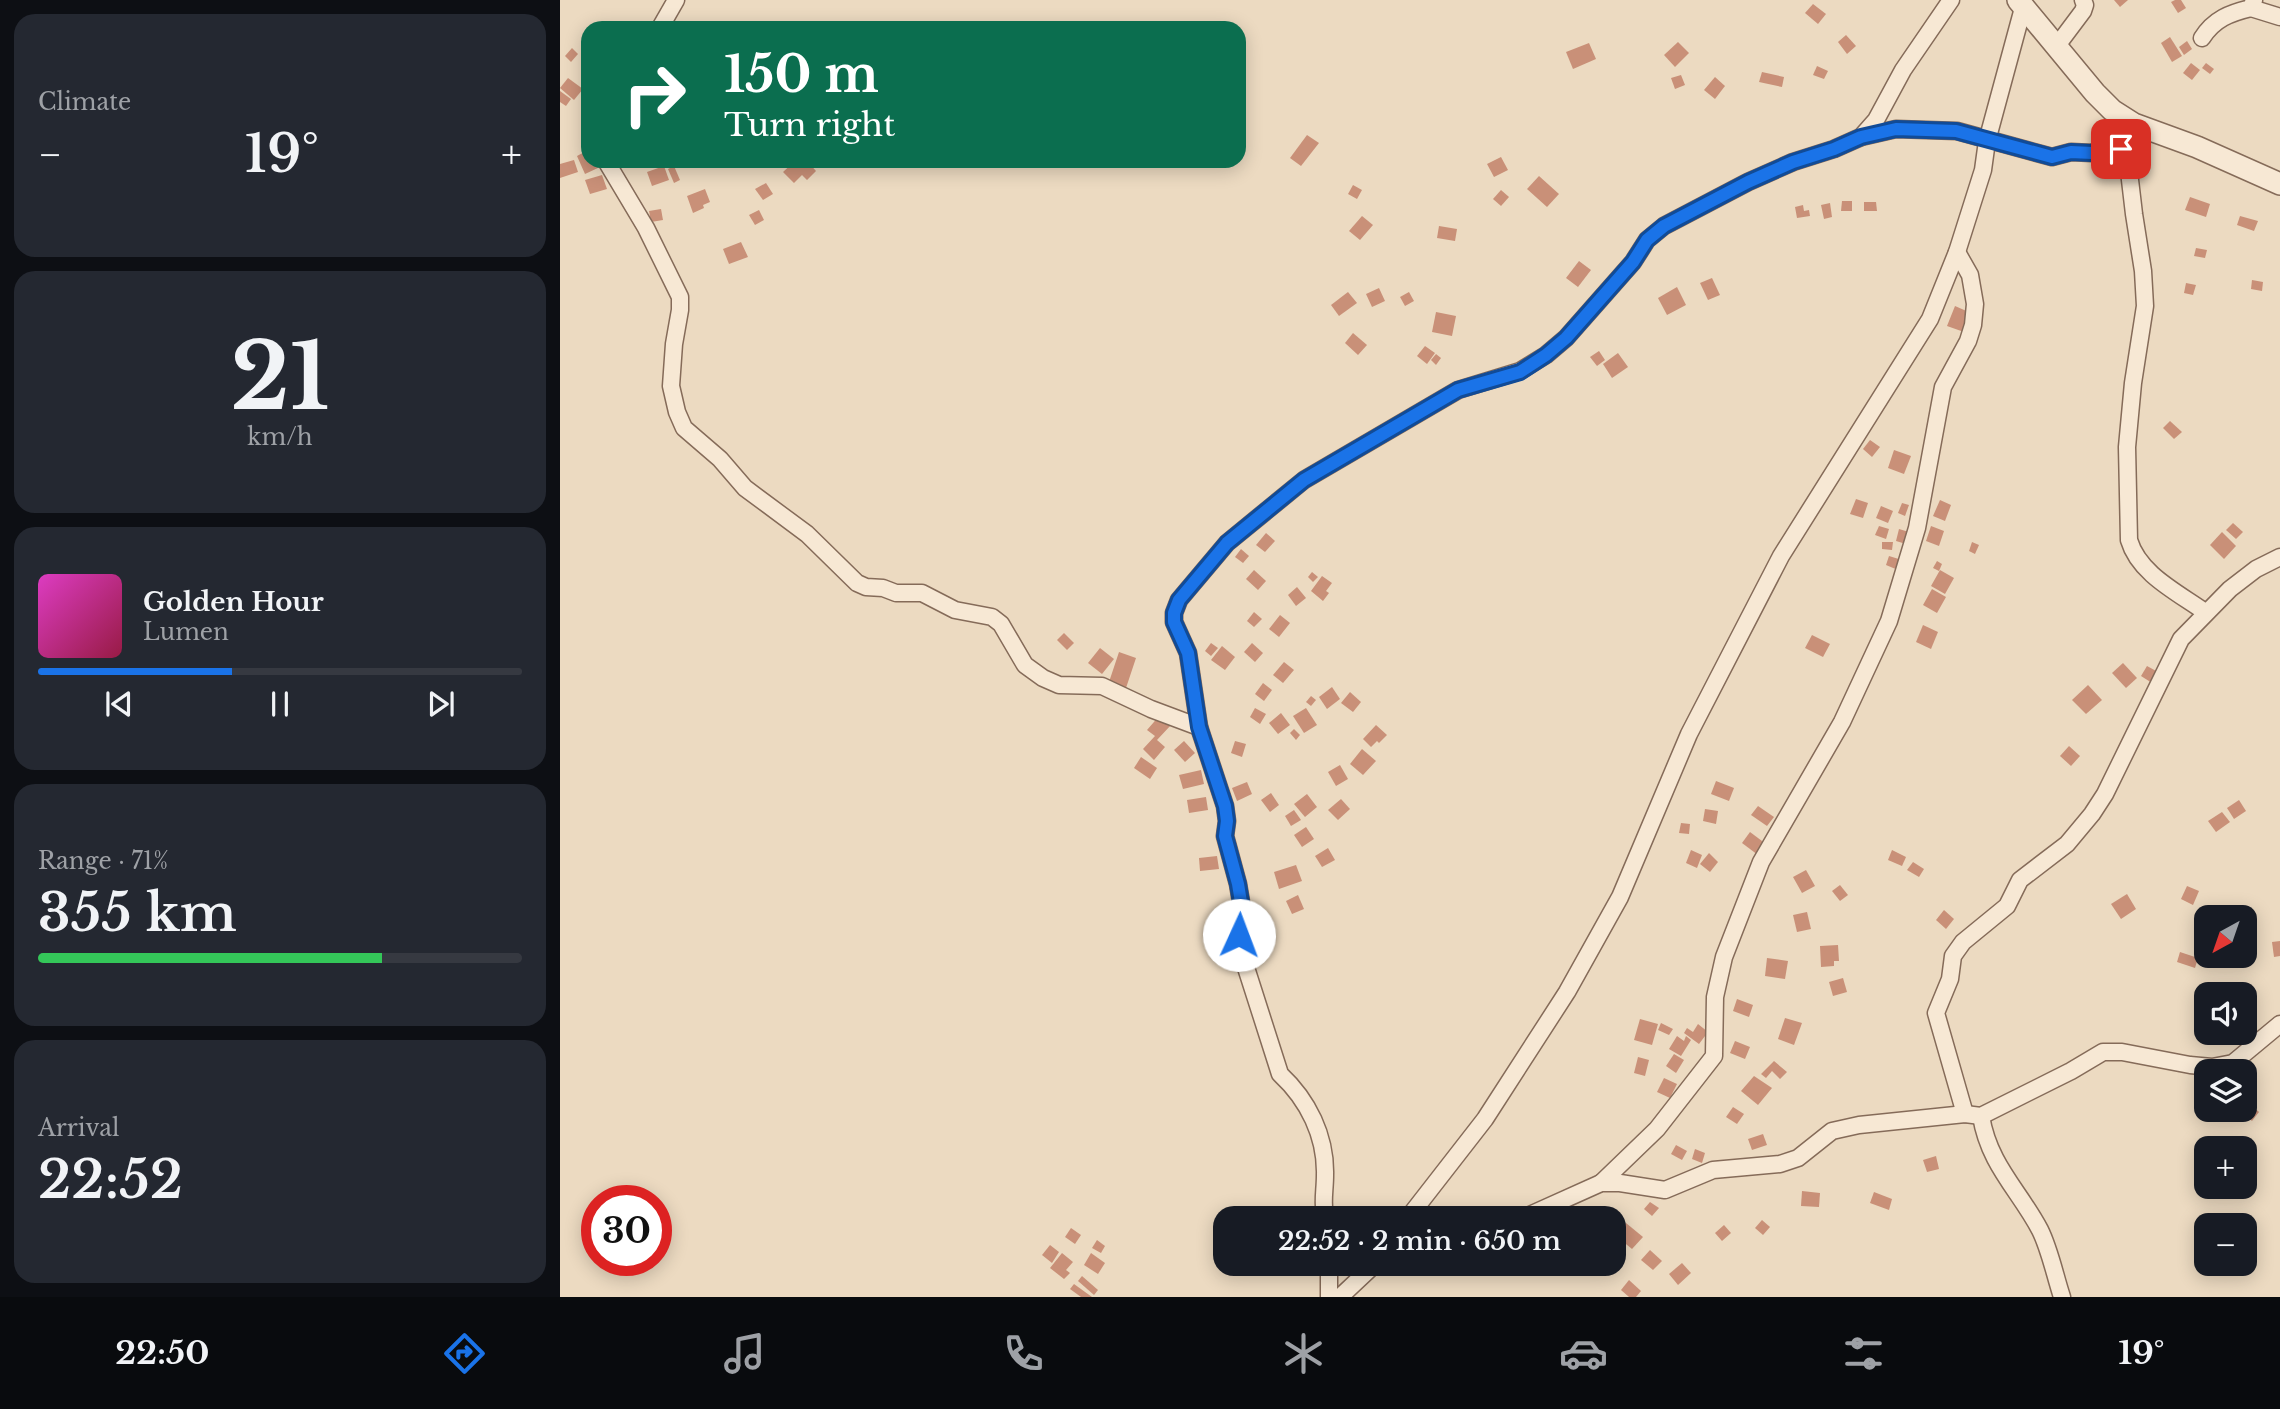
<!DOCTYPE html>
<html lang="en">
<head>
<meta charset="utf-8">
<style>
  body { margin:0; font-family:"Libre Baskerville",serif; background:#242831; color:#f1f3f6; height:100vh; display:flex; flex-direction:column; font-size:26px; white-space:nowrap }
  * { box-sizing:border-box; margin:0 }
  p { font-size:23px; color:#9ea1a6 }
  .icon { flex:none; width:38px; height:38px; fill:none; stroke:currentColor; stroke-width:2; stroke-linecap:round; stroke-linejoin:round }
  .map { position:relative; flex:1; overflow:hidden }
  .drawer { display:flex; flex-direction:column; gap:14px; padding:14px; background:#0d0f14; width:560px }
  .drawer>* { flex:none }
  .guide { position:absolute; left:21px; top:21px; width:665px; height:147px; border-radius:21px; box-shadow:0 4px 18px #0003; background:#0b6e4f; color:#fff; overflow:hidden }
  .needle { width:46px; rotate:220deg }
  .buttons { position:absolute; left:1634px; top:905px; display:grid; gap:14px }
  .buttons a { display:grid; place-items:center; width:63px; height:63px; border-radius:14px; background:#171b24; box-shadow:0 4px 18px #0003; font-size:35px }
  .speed { position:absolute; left:21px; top:1185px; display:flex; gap:14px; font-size:35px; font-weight:700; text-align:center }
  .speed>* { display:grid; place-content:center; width:91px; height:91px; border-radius:50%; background:#171b24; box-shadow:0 4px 18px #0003; line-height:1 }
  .speed .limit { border:10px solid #d22; background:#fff; color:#111 }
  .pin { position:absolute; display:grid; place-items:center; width:60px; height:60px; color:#fff; margin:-30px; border-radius:14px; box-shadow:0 4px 10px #0006 }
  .me { position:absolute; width:77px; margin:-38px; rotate:2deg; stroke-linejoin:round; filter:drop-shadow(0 0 5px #0008) }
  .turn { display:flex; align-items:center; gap:24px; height:147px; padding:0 28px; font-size:32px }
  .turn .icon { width:91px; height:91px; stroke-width:2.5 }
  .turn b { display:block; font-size:49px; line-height:60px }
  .big { font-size:52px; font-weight:600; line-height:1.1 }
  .drawer .widget { flex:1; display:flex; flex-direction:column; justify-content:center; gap:10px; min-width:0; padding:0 24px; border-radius:21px; background:#242831 }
  .drawer .dial { align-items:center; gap:0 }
  .dial b { font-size:91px; line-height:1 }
  .song { display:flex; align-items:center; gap:21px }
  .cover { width:84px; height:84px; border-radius:10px; background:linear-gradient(135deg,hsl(310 70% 55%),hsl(340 70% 35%)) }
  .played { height:7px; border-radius:4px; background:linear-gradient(90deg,#1a73e8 40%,#363941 40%) }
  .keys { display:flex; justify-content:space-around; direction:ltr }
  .heat { display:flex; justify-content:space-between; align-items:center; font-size:38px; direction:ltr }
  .charge { height:10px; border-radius:5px; background:linear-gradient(90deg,#34c759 71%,#363941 0) }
  .trip { position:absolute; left:653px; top:1206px; width:413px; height:70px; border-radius:21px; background:#171b24; box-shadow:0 4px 18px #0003; font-weight:600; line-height:70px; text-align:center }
  .tabs { display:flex; height:112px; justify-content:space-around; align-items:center; background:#090b0e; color:#9ea1a6 }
  .tabs .icon { width:49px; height:49px }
  .tabs .current { color:#1a73e8 }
  .tabs b { font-size:32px; color:#f1f3f6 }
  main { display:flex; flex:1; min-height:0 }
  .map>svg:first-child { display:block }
  .building { fill:#c99078 }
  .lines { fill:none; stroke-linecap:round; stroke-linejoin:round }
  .minor-casing { stroke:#856b59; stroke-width:19 }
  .tertiary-casing { stroke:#856b59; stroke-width:24 }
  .minor { stroke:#f7e8d4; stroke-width:16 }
  .tertiary { stroke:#f7e8d4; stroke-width:21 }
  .route-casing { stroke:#114b97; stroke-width:18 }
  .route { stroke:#1a73e8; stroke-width:12 }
</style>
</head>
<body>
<main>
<section class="drawer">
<div class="widget"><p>Climate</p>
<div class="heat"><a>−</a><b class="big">19°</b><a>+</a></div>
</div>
<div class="widget dial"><b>21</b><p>km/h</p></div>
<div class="widget">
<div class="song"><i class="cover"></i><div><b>Golden Hour</b><p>Lumen</p></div></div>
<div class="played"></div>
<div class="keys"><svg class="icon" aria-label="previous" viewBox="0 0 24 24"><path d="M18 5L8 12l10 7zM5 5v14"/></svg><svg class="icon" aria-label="pause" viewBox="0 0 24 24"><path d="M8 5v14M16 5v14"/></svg><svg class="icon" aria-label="next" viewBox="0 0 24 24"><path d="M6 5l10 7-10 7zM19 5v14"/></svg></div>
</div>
<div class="widget"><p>Range · 71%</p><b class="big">355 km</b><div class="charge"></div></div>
<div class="widget"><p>Arrival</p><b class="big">22:52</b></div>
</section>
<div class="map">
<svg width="1720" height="1297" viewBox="0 0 1720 1297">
  <rect width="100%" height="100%" fill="#ecdac1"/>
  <g class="building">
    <path d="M1554,0H1568L1560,7Z"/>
    <path d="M1615,0H1621L1626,8L1618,13L1611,2Z"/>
    <path d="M1253,4L1266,14L1258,24L1245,13Z"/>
    <path d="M1286,35L1296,46L1287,54L1278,42Z"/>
    <path d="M1610,37L1622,56L1612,62L1601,43Z"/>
    <path d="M1627,41L1632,49L1624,55L1619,47Z"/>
    <path d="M1118,42L1129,53L1115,67L1104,55Z"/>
    <path d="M1029,43L1036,59L1013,69L1006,52Z"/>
    <path d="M12,48L18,54L11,62L5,56Z"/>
    <path d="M1631,63L1640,70L1632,80L1623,73Z"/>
    <path d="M1646,63L1654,69L1650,74L1642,68Z"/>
    <path d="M1257,66L1268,71L1264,79L1253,75Z"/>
    <path d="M1202,72L1224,77L1222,87L1199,82Z"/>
    <path d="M1121,75L1125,85L1115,89L1111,78Z"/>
    <path d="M1155,77L1165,86L1155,99L1144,90Z"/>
    <path d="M8,78L23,89L14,100L0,88Z"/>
    <path d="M0,91L11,99L6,106L0,102Z"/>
    <path d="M747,135L759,143L741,166L730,158Z"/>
    <path d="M28,150V161H37L40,167L25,174L17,156Z"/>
    <path d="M941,157L948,170L934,177L927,164Z"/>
    <path d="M14,160L18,172L0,178V164Z"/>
    <path d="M235,161H247L256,171L247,180L242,175L234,183L223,172Z"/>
    <path d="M104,166L109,180L92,186L87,172Z"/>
    <path d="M114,166L120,180L114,183L108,169Z"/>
    <path d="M42,175L47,189L30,194L25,180Z"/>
    <path d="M979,176L999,194L987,207L967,189Z"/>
    <path d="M206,183L213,194L203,200L195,189Z"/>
    <path d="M793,185L802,190L797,199L788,194Z"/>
    <path d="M145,189L150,202L143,205L144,208L133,213L127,196Z"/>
    <path d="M941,190L949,197L941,206L933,199Z"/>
    <path d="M1630,197L1650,204L1646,217L1625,210Z"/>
    <path d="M1282,201H1292V211H1281Z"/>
    <path d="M1304,202H1316L1317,211H1304Z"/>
    <path d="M1270,203L1272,217L1264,219L1261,205Z"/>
    <path d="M1243,205L1244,211L1249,210L1250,216L1237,218L1235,207Z"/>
    <path d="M101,209L103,220L91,222L89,211Z"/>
    <path d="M199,210L204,220L195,225L189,215Z"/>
    <path d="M802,216L813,225L800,240L789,231Z"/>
    <path d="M1680,216L1698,221L1694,231L1677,225Z"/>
    <path d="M879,226L897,229L895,241L877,238Z"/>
    <path d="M181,242L188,257L169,264L163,249Z"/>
    <path d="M1636,248L1647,250L1645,258L1634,256Z"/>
    <path d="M1019,261L1031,270L1018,287L1006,278Z"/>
    <path d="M1152,278L1160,295L1148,300L1140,283Z"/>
    <path d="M1692,280L1703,282L1702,291L1691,289Z"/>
    <path d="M1626,283L1636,285L1633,295L1624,293Z"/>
    <path d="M1117,287L1126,305L1107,315L1098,298Z"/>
    <path d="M819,288L825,301L812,307L806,294Z"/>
    <path d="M788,292L797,303L779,316L771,305Z"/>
    <path d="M849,292L854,301L845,306L840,297Z"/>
    <path d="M1395,306L1411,313L1404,332L1387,326Z"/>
    <path d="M876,312L896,316L892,336L872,332Z"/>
    <path d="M793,333L807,345L798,355L785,343Z"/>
    <path d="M865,346L875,353L867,364L857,356Z"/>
    <path d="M1039,351L1045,360L1037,366L1030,357Z"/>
    <path d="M1058,353L1068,367L1052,378L1043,364Z"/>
    <path d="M876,354L881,358L876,365L871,360Z"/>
    <path d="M1610,421L1622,432L1614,439L1603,428Z"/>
    <path d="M1310,440L1320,447L1312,457L1303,449Z"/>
    <path d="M1334,450L1351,456L1344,474L1328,468Z"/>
    <path d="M1296,499L1308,503L1303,518L1290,514Z"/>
    <path d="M1380,500L1391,505L1385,521L1373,516Z"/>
    <path d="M1342,503L1349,505L1345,516L1338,513Z"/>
    <path d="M1321,506L1333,511L1328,523L1316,518Z"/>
    <path d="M1673,523L1683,532L1676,539L1666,530Z"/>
    <path d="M1319,526L1329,529L1326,539L1315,535Z"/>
    <path d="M1371,526L1384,531L1379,546L1366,541Z"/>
    <path d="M1339,529L1349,532L1346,544L1336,541Z"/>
    <path d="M1662,532L1676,546L1664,559L1650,545Z"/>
    <path d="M706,533L715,541L705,552L696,545Z"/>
    <path d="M1322,542H1333L1332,550L1322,549Z"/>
    <path d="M1412,542L1419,545L1415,554L1409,551Z"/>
    <path d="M681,549L689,556L683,563L675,557Z"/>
    <path d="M1329,556L1342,560L1338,570L1326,565Z"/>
    <path d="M1377,561L1382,564L1379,571L1373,568Z"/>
    <path d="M694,570L706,581L698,590L686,579Z"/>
    <path d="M1380,570L1394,578L1385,594L1371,586Z"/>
    <path d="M752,572L758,577L753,582L748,577Z"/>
    <path d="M762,576L772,583L766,591L769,593L763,601L751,591Z"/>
    <path d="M737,587L746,598L736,606L728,595Z"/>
    <path d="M1372,589L1386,597L1377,613L1363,605Z"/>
    <path d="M694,612L702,619L694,627L687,621Z"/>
    <path d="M720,615L730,623L719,637L709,629Z"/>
    <path d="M1363,625L1378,632L1371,649L1356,642Z"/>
    <path d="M504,633L514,643L507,650L497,640Z"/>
    <path d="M1252,635L1270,644L1263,657L1245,648Z"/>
    <path d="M651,643L658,648L651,656L645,651Z"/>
    <path d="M692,643L703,653L695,662L684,652Z"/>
    <path d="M662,646L675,657L665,670L651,660Z"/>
    <path d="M540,648L554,659L542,674L528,663Z"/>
    <path d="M559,652L576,658L566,688L549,682Z"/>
    <path d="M724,662L734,670L723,683L713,675Z"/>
    <path d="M1563,663L1577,678L1566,688L1552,673Z"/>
    <path d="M1587,666L1598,672L1592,683L1581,676Z"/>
    <path d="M703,683L712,690L704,701L695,694Z"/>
    <path d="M1528,685L1542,700L1526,714L1512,700Z"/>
    <path d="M772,687L780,699L767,709L759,697Z"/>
    <path d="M790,692L801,702L793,712L781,703Z"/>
    <path d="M751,696L756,700L751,706L746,702Z"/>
    <path d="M695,708L706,714L700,724L690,717Z"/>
    <path d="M746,708L757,725L744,733L733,716Z"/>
    <path d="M721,713L730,725L718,734L709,723Z"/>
    <path d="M600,715L611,725L597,740L605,747L594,760L583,749L595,736L587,730Z"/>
    <path d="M816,725L827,735L819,743L817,741L811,747L803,739Z"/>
    <path d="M734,729L740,735L736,740L730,733Z"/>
    <path d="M624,741L635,753L625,762L614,750Z"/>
    <path d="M675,741L686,744L682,757L671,753Z"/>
    <path d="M1509,746L1520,756L1511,766L1500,756Z"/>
    <path d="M802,749L816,761L803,775L790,764Z"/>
    <path d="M581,757L597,768L590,779L574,768Z"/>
    <path d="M780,765L788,779L776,786L768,772Z"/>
    <path d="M641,770L644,784L623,789L619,775Z"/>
    <path d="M1156,781L1174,788L1169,801L1151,794Z"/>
    <path d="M687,782L692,794L677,801L672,788Z"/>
    <path d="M711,793L719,805L710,812L701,800Z"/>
    <path d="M747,794L757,807L745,817L734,804Z"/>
    <path d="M646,797L648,810L629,813L627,800Z"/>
    <path d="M781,799L790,809L778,820L768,810Z"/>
    <path d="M1679,800L1686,811L1674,819L1667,808Z"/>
    <path d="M1198,806L1214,817L1207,826L1191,815Z"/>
    <path d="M1145,809L1158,811L1156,824L1143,821Z"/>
    <path d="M734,810L741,820L731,826L725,816Z"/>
    <path d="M1662,812L1670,822L1656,832L1648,821Z"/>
    <path d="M1121,823L1130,824L1129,834L1119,833Z"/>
    <path d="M746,827L754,839L742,847L734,835Z"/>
    <path d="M1190,832L1206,844L1198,855L1182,843Z"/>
    <path d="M768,848L775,860L762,867L755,856Z"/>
    <path d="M1131,850L1142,855L1137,868L1126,863Z"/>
    <path d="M1332,850L1346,857L1342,866L1328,860Z"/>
    <path d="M1149,853L1158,862L1150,872L1140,864Z"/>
    <path d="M657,856L659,869L640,871L639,858Z"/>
    <path d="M1353,862L1364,869L1359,877L1347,870Z"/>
    <path d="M736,865L742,881L719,889L714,872Z"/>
    <path d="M1246,870L1255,886L1242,893L1233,877Z"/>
    <path d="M1280,885L1288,895L1280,901L1272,891Z"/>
    <path d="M1627,886L1639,891L1633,905L1621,899Z"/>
    <path d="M1567,894L1576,909L1561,919L1551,904Z"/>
    <path d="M738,895L744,909L732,914L726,901Z"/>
    <path d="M1384,910L1394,919L1386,929L1376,920Z"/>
    <path d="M1247,912L1251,929L1237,932L1233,915Z"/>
    <path d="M1720,941V956L1714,957L1712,942Z"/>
    <path d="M1278,945L1279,961H1274V966L1261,967L1260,946Z"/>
    <path d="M1620,952L1638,958L1635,968L1617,962Z"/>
    <path d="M1207,958L1228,961L1225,979L1205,976Z"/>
    <path d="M1283,978L1287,992L1273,996L1269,982Z"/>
    <path d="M1177,999L1193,1005L1189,1017L1173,1011Z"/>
    <path d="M1225,1018L1242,1023L1234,1045L1218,1039Z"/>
    <path d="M1687,1018L1695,1029L1687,1034L1685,1019Z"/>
    <path d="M1080,1019L1098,1024L1092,1045L1074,1040Z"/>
    <path d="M1101,1023L1113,1029L1109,1035L1098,1030Z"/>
    <path d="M1138,1024L1148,1032L1139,1044L1124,1033L1127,1028L1133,1032Z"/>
    <path d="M1117,1036L1124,1041L1126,1036L1131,1040L1121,1056L1109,1049Z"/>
    <path d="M1175,1041L1190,1047L1185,1059L1170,1053Z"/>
    <path d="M1114,1054L1124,1060L1116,1073L1106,1066Z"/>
    <path d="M1078,1057L1089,1060L1085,1076L1074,1073Z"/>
    <path d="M1214,1061L1227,1072L1220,1079L1212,1071L1206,1078L1201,1074Z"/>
    <path d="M1194,1076L1212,1088L1198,1105L1181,1091Z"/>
    <path d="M1104,1078L1117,1084L1110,1098L1097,1092Z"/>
    <path d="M1688,1079L1697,1088L1689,1096L1685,1093V1082Z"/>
    <path d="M1644,1103L1647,1110H1651L1655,1114L1647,1122L1636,1111Z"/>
    <path d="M1690,1104L1699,1112L1692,1121L1682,1113Z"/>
    <path d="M1173,1107L1184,1114L1177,1124L1166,1117Z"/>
    <path d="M1203,1134L1207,1145L1192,1150L1188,1139Z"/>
    <path d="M1116,1145L1127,1151L1122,1160L1111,1154Z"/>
    <path d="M1135,1149L1145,1153L1142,1163L1132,1159Z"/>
    <path d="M1376,1156L1379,1169L1367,1172L1363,1160Z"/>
    <path d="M1242,1191L1260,1193L1259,1207L1241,1206Z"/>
    <path d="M1314,1192L1332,1199L1329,1210L1310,1203Z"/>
    <path d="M1090,1202L1099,1208L1092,1216L1084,1209Z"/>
    <path d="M1202,1220L1210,1227L1203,1235L1195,1228Z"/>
    <path d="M1066,1223L1083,1237L1072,1249L1055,1235Z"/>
    <path d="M1164,1225L1171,1233L1162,1241L1155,1233Z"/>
    <path d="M511,1228L521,1235L515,1244L505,1237Z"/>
    <path d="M537,1240L545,1246L541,1253L532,1248Z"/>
    <path d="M490,1245L499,1252L492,1263L482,1255Z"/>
    <path d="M1090,1250L1102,1261L1093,1270L1081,1260Z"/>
    <path d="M502,1253L513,1262L506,1270L510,1273L504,1279L490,1268Z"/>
    <path d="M531,1253L545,1263L538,1274L524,1265Z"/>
    <path d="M1122,1263L1131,1273L1118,1285L1109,1274Z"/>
    <path d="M1032,1264H1051L1043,1273Z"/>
    <path d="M522,1276L538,1290L534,1295L518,1281Z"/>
    <path d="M1069,1280L1081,1291L1076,1297H1069L1061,1290Z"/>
    <path d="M514,1284L532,1297H521L510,1289Z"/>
  </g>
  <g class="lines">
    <defs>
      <g id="minor">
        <path d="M1691,8L1720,17"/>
        <path d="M100,28L116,0"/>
        <path d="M1642,38C1654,19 1670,13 1691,8L1694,0"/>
        <path d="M1496,47L1523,11L1525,5L1523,0"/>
        <path d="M1574,124L1566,146L1574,214L1583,271L1585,306L1573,383L1567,447L1569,540C1579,574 1617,592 1645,612"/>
        <path d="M1301,137L1336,129L1397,131L1492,157L1511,152L1532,153L1544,148L1561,149L1566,146"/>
        <path d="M46,161L86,228L120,297V310L114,344L111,386L117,412L124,428L160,459L185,488L247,534L297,583L306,587L323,588L336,593H362L395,610L432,617L441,624L465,665L483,678L499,685L542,686L591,709L639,727"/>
        <path d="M1405,1114L1376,1013L1390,979L1393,956L1403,942L1447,906L1460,880L1507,844L1532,814L1545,794L1621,639L1670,589L1696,569L1720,557"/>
        <path d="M1421,1116C1429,1165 1459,1190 1480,1230C1490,1250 1495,1276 1502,1297"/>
        <path d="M1041,1183L1097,1129L1154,1056L1155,997L1164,957L1201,862L1282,722L1329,621L1357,528L1383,387L1408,341L1413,325L1415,304L1410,275L1397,252"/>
        <path d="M765,1218C762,1201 765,1191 765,1175C766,1136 748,1100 720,1074L681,952V902L678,884L665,836L667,821L665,806L639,727L628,653L614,622V613L619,600L667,543L744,480L898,390L960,371L986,355L1006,338L1073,262L1087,240L1104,226L1188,182L1233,162L1274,149L1301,137L1316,120L1343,70L1391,0"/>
        <path d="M848,1218L925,1119L1007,992L1060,897L1129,734L1221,556L1370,319L1397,252L1423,170L1427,141L1463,8"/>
        <path d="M963,1218L1041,1183H1060L1105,1190L1153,1170L1220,1164L1238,1158L1272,1131L1299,1125L1405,1114L1421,1116L1511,1071L1543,1052H1562L1630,1065L1652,1067L1673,1063L1720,1024"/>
        <path d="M769,1264V1297"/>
        <path d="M780,1297L815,1264"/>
      </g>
      <path id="tertiary" d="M1458,0L1535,93L1552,110L1574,124L1637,147L1720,184"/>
    </defs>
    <use href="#minor" class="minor-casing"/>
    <use href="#tertiary" class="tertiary-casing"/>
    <use href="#minor" class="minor"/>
    <use href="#tertiary" class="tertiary"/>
  </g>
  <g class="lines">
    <defs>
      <path id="route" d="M679,935L681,902L678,884L665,836L667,821L665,806L639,727L628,653L614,622V613L619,600L667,543L744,480L898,390L960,372L986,355L1006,338L1073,262L1087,240L1104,226L1188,182L1233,162L1274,149L1301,137L1336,129L1396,131L1492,157L1511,152L1532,153L1544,148L1561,149"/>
    </defs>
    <use href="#route" class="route-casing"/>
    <use href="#route" class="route"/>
  </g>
</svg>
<div class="buttons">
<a><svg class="needle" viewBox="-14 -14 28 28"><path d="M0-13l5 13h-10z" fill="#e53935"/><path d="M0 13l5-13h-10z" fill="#9ea1a6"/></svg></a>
<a><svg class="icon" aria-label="sound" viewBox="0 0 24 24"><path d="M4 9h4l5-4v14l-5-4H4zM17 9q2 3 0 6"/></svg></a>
<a><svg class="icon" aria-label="layers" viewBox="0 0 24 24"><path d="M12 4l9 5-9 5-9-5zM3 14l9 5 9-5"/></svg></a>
<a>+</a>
<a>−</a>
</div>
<div class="speed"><div class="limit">30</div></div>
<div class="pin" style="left:1561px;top:149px;background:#d93025"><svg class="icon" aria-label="arrive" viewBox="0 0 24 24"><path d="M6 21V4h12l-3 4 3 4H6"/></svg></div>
<svg class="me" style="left:679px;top:935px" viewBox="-20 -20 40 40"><circle r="19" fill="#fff"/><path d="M0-13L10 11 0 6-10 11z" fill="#1a73e8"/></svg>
<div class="trip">22:52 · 2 min · 650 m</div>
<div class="guide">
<div class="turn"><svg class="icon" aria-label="right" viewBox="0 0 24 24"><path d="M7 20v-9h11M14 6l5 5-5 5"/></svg><div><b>150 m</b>Turn right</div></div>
</div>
</div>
</main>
<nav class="tabs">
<b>22:50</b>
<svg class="icon current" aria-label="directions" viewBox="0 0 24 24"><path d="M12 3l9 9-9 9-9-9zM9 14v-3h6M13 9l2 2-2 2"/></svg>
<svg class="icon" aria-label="music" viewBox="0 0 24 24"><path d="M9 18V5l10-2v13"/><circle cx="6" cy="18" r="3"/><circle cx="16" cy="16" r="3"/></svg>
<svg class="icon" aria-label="phone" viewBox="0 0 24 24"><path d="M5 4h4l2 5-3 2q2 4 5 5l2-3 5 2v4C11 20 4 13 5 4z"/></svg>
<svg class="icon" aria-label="climate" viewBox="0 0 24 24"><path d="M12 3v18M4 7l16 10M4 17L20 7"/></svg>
<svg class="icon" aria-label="car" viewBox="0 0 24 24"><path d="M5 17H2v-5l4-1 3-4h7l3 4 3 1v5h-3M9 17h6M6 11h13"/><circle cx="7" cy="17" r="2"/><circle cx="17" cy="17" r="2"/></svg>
<svg class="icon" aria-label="filters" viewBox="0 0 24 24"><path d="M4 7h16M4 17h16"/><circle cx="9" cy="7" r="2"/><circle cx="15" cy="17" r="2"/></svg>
<b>19°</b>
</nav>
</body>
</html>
